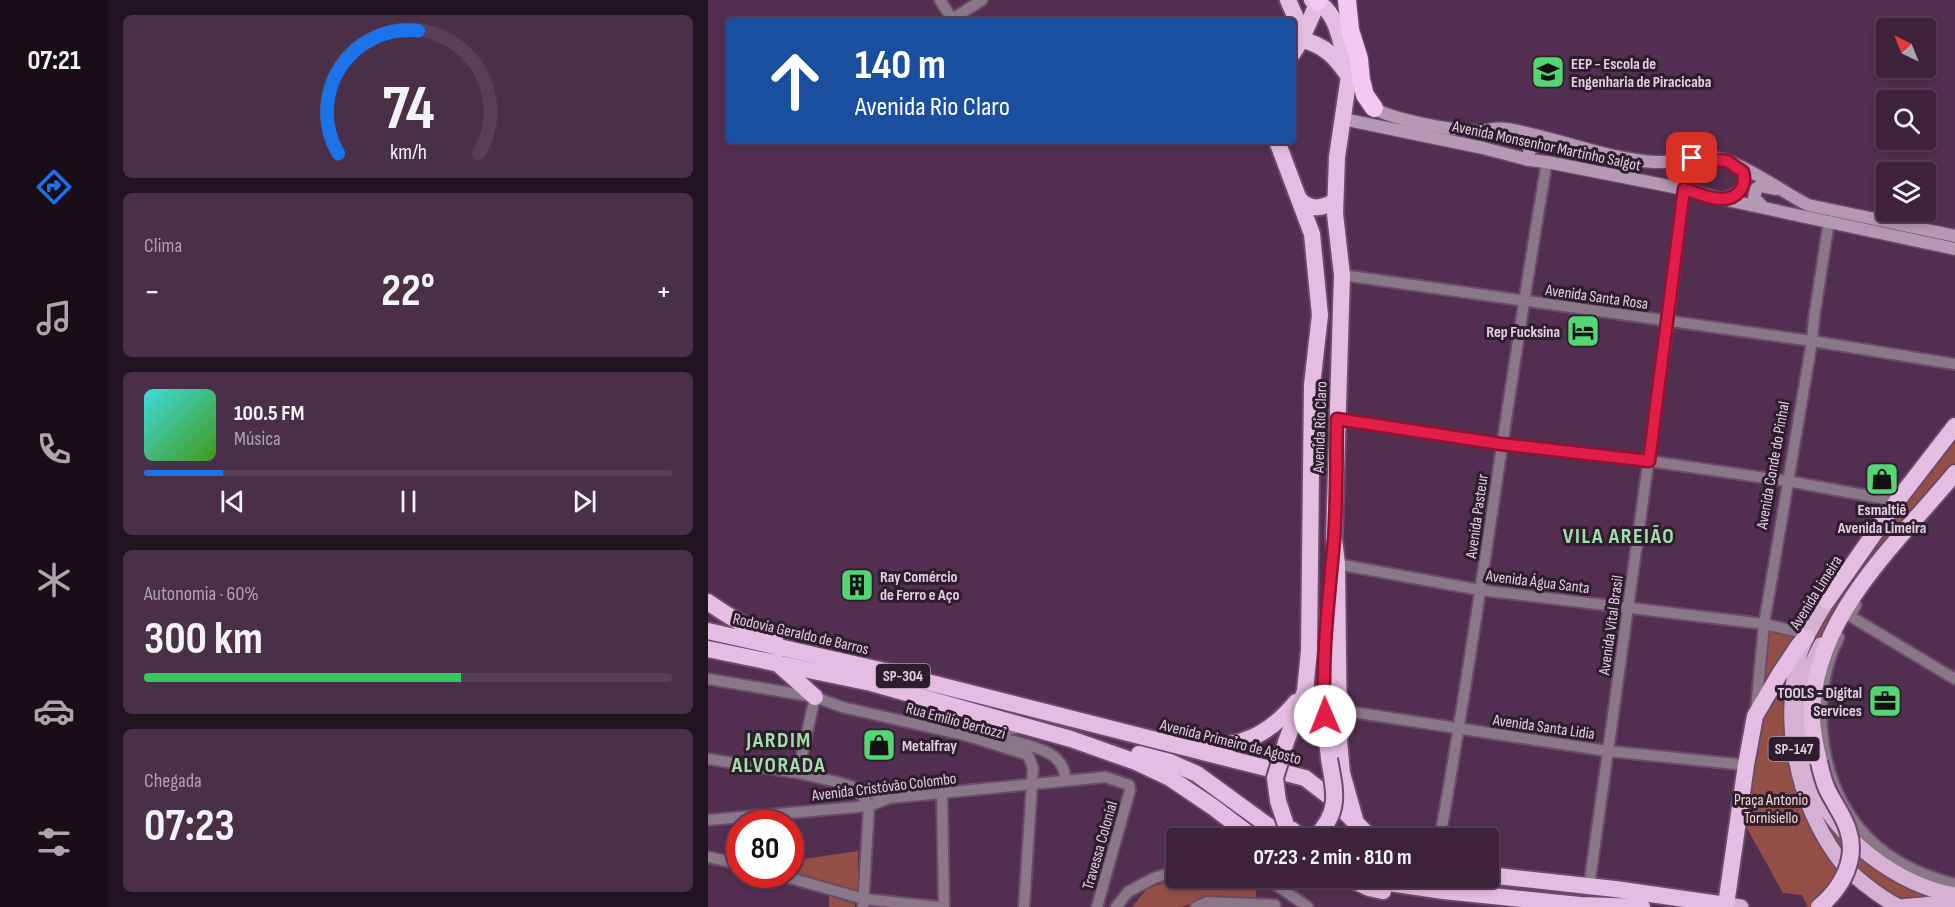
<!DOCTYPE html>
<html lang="pt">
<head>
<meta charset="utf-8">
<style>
  body { margin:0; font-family:"Sofia Sans Condensed",sans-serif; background:#492f47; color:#f1f3f6; height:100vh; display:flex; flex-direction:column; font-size:22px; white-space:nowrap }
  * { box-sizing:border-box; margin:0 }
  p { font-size:20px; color:#ada4af }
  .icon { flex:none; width:33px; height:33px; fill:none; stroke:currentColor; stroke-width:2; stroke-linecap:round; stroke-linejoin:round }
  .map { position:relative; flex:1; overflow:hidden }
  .details { display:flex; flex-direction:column; gap:15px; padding:15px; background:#221321; width:600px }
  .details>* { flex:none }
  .guide { position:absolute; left:18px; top:18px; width:570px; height:126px; border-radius:6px; box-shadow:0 3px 9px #0003,0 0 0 2px #573f56; background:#1a4fa0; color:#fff; overflow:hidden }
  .needle { width:39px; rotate:317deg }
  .buttons { position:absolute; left:1168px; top:18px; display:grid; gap:12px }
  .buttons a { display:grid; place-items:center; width:60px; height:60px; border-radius:6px; background:#3e223c; box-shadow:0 3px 9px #0003,0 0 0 2px #573f56; font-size:30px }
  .speed { position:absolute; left:18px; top:810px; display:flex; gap:12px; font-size:30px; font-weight:700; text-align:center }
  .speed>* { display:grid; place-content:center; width:78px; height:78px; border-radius:50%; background:#3e223c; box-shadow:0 3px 9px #0003,0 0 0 2px #573f56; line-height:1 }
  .speed .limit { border:9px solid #d22; background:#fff; color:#111 }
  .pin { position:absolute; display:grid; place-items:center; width:51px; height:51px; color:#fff; margin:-26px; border-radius:12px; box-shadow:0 3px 9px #0006 }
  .me { position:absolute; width:66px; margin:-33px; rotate:359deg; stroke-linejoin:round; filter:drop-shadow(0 0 4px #0008) }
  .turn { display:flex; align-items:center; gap:21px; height:126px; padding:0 30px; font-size:27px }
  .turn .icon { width:78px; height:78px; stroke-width:2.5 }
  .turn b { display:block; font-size:42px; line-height:51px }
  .big { font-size:45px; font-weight:700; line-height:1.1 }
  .details .card { flex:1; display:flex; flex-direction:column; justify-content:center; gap:9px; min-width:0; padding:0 21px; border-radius:9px; background:#492f47 }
  .details .dial { align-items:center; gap:0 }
  .dial svg { height:156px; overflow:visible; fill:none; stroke:#573f56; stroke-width:7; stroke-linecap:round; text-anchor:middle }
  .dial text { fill:#f1f3f6; stroke:none }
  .song { display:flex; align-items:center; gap:18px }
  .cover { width:72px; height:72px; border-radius:9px; background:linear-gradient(135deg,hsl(180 70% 55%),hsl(100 70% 35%)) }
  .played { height:6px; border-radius:3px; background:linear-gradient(90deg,#1a73e8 15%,#573f56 15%) }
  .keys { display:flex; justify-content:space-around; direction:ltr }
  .heat { display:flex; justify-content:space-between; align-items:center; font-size:33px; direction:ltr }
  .charge { height:9px; border-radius:4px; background:linear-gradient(90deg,#34c759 60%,#573f56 0) }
  .trip { position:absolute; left:458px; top:828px; width:333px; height:60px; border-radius:6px; background:#3e223c; box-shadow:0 3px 9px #0003,0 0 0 2px #573f56; font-weight:700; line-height:60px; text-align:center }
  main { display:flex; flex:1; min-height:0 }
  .tab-bar { display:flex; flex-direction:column; width:108px; justify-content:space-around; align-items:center; background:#190e18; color:#ada4af }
  .tab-bar .icon { width:42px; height:42px }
  .tab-bar .active { color:#1a73e8 }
  .tab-bar b { font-size:27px; color:#f1f3f6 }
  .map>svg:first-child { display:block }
  .green { fill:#934f46 }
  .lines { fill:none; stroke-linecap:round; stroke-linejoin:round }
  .minor-casing { stroke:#6c4b6a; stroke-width:14 }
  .secondary-casing { stroke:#6c4b6a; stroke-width:15 }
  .primary-casing { stroke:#6c4b6a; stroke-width:18 }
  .trunk-casing { stroke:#6c4b6a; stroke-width:20 }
  .motorway-casing { stroke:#6c4b6a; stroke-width:21 }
  .minor { stroke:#8a7889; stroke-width:10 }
  .secondary { stroke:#b598b3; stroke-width:12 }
  .primary { stroke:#d6b1d3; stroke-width:15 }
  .trunk { stroke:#e5bce2; stroke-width:16 }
  .motorway { stroke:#f4c8f1; stroke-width:18 }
  .trunk-bridge-casing { stroke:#6c4b6a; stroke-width:20; stroke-linecap:butt }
  .trunk-bridge { stroke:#e5bce2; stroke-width:16 }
  .route-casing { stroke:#92132f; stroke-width:15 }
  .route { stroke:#e11d48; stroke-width:10 }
  .labels { text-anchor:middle; stroke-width:6; stroke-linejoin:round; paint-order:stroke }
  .shield { fill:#2e1e2d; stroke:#ad98ab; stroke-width:1.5 }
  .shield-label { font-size:15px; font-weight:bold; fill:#e3cde1 }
  .poi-label { font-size:16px; font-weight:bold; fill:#e3cde1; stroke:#2e1e2d; text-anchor:start }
  .street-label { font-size:16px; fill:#e3cde1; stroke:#2e1e2d }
  .park-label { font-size:16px; fill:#f8d8d3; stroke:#2e1e2d }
  .district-label { font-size:22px; font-weight:bold; letter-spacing:1.5px; fill:#a0e0a9; stroke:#2e1e2d }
</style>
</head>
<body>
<main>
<nav class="tab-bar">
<b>07:21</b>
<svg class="icon active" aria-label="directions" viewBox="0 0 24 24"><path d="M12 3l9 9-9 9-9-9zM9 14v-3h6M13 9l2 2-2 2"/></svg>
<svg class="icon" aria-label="music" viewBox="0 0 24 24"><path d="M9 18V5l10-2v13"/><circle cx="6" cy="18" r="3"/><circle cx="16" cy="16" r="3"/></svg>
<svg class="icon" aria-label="phone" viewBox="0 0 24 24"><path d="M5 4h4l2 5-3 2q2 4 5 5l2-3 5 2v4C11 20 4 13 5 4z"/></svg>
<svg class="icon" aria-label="climate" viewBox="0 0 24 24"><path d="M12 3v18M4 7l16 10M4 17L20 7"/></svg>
<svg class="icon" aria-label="car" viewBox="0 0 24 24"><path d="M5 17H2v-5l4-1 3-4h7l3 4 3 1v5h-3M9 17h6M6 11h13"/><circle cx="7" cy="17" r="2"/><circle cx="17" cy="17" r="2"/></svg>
<svg class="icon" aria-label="filters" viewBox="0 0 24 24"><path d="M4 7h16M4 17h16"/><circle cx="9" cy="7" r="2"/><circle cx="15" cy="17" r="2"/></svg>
</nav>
<section class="details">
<div class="card dial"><svg viewBox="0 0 100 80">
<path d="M14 69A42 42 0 1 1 86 69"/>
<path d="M14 69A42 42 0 0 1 55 6" stroke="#1a73e8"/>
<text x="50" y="56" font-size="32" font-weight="700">74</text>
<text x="50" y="72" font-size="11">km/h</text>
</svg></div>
<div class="card"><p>Clima</p>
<div class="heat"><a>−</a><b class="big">22°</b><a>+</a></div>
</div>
<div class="card">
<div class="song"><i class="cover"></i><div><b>100.5 FM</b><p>Música</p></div></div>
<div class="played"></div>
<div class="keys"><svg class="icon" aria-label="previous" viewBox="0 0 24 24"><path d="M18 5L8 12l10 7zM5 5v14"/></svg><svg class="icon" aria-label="pause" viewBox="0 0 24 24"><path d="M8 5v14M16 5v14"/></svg><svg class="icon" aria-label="next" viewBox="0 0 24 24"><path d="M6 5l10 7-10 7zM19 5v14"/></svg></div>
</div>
<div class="card"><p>Autonomia · 60%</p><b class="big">300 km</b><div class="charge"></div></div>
<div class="card"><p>Chegada</p><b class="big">07:23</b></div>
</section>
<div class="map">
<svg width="1247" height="907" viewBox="0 0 1247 907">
  <rect width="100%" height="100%" fill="#522e50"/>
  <g class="green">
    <path d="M1247,425V473L1110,650L1130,823L1221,889L1217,896L1183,902L1158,884L1106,814L1092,654Z"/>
    <path d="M1056,624L1092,636L1071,675L1078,692L1079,735L1137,873L1110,907H1100L1094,895L1075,893L1031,814Z"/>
    <path d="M150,851V893L83,873L82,861Z"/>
    <path d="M469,878H541L548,882V902L499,899L473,907H424L439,889Z"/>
    <path d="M121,896L147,904V907H121Z"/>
  </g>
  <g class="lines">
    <defs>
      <g id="minor">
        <path d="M232,0L244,19"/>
        <path d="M241,21L274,0"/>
        <path d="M634,275L1104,341L1247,364"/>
        <path d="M629,419L793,444L941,461L1079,481L1189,501"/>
        <path d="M629,564L772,590L1056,624L1100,634"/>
        <path d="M1148,605L1142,616L1247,679"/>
        <path d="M1131,637C1098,702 1112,798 1169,846C1193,866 1217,876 1247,884"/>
        <path d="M0,679L107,697L134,707L260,736L320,755L325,768L316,907"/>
        <path d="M631,710L899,751L1038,765"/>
        <path d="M1048,710L1056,624L1104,341L1106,318L1121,221"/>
        <path d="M312,728C305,728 302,728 297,733L298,739C321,746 357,750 357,779"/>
        <path d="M0,759L90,773L129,782L180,798"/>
        <path d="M90,773L107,697"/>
        <path d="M149,788L161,806L155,907"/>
        <path d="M234,793L236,907"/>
        <path d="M0,820L161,806L181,798L397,777L421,785L422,790L389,907"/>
        <path d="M732,838C772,614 800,387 839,162"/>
        <path d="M0,857L32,864"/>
        <path d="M68,874L156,899L231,907"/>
        <path d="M558,878L600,907"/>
        <path d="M881,887L960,321L976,189"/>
        <path d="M408,907L420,892L446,878L468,871"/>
        <path d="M488,907L499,902L567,905"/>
      </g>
      <g id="secondary">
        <path d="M666,108C684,120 740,129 763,131C776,132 787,127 799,129C847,137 898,159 947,162C971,163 996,153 1020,161C1049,172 1073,191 1100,205L1247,236"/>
        <path d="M635,119L775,148L821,160L839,162L976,189L1014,199L1247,249"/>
        <path d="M821,160L820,155L823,148L831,145H846"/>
        <path d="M1015,199C1033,194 1046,182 1028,166"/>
        <path d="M1055,207L1046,198L1048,189L1053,186L1067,189"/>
      </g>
      <g id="primary">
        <path d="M1119,601C1109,618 1098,634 1092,653C1073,720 1088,798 1128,855C1141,874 1170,896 1191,907"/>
        <path d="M1113,645C1091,686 1089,739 1105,783C1124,836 1192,887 1247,895"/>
        <path d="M1018,905L1033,907"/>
        <path d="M1192,907L1247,902"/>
      </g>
      <g id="trunk">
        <path d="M580,0L595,34"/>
        <path d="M604,0C627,8 631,34 636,55"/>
        <path d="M642,36L641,76L629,157L627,214L634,275L626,539L629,564L631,740L634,773L648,823"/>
        <path d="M593,40C617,44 629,59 642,78"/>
        <path d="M585,53L593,40L610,2"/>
        <path d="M569,141L604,234L612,315L604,385L601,651L597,691L578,742"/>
        <path d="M592,200C602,211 616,208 627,201"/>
        <path d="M1119,601L1189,501L1247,426"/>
        <path d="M0,602C20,616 43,631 67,638"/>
        <path d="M620,614L616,703L621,759"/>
        <path d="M0,631L168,669L597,778L623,798L663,838"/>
        <path d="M0,649L163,683L363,739L428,762L462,778L505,807L546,838"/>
        <path d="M68,662L107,697"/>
        <path d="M491,747C534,747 561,735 588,702"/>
        <path d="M431,754L462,762L489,774L577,838"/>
        <path d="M1111,762C1108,749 1105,735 1104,721C1102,619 1187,546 1247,473"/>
        <path d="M578,825L594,838"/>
        <path d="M780,875L907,889L1018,905L1038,765L1047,716L1071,675L1091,645L1098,637"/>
        <path d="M640,878L661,888L675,891"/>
        <path d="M664,878L681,883L736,891L872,905L934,907"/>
      </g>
      <g id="motorway">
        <path d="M639,0L642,30L651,59L653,80L657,95L666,108"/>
        <path d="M610,2V0"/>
      </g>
    </defs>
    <use href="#minor" class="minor-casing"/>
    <use href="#secondary" class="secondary-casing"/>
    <use href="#primary" class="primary-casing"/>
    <use href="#trunk" class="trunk-casing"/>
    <use href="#motorway" class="motorway-casing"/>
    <use href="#minor" class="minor"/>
    <use href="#secondary" class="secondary"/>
    <use href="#primary" class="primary"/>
    <use href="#trunk" class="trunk"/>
    <use href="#motorway" class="motorway"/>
    <defs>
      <g id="trunk-bridge">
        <path d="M578,825L570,801L567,778L578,742"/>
        <path d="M607,838C633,811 627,792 621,759"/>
        <path d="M1111,907C1133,889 1150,860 1140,830C1136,816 1125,802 1119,789C1115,780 1113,771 1111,762"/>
      </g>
    </defs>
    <use href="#trunk-bridge" class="trunk-bridge-casing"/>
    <use href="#trunk-bridge" class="trunk-bridge"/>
  </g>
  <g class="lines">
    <defs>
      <path id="route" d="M617,716C613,657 621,598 626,540C629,500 628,459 629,419L793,444L941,461L976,189C987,192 1003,200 1014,199C1029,199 1039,187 1035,172L1019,161L984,158"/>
    </defs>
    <use href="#route" class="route-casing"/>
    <use href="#route" class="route"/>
  </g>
  <defs>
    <symbol id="university-square" viewBox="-11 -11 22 22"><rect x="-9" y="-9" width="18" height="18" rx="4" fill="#53d673" stroke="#2e1e2d"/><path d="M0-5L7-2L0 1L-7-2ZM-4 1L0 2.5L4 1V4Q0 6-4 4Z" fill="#111"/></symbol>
    <symbol id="hotel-square" viewBox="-11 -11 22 22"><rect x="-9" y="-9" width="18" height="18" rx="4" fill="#53d673" stroke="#2e1e2d"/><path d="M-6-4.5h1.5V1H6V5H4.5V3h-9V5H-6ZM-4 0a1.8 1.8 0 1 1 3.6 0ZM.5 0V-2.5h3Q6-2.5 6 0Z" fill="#111"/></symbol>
    <symbol id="shop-square" viewBox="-11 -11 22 22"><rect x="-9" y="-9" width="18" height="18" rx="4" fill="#53d673" stroke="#2e1e2d"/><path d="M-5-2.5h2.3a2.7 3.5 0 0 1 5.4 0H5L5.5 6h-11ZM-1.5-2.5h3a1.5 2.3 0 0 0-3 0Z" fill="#111"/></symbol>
    <symbol id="building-square" viewBox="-11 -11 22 22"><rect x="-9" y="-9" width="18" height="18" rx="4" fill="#53d673" stroke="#2e1e2d"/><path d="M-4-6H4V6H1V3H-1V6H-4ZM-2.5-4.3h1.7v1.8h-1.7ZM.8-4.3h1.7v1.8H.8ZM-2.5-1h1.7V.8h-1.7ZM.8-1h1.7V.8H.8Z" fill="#111"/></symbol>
    <symbol id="office-square" viewBox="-11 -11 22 22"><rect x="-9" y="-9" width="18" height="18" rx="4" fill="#53d673" stroke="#2e1e2d"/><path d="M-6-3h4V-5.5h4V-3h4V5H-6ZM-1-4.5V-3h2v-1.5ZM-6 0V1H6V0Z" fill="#111"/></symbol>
  </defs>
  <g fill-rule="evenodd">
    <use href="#university-square" x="821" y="53" width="38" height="38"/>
    <use href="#hotel-square" x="856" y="312" width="38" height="38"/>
    <use href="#shop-square" x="1155" y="460" width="38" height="38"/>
    <use href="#building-square" x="130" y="566" width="38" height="38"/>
    <use href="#office-square" x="1158" y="682" width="38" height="38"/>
    <use href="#shop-square" x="152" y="726" width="38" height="38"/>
  </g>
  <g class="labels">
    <g class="shield">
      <rect x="168" y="664" width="54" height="24" rx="4.5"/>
      <rect x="1060.5" y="737" width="51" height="24" rx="4.5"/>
    </g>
    <g class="shield-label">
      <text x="195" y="681">SP-304</text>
      <text x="1086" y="754">SP-147</text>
    </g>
    <g class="poi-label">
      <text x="863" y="69">EEP - Escola de<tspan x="863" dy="18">Engenharia de Piracicaba</tspan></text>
      <text x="852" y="337" text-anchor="end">Rep Fucksina</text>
      <text x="1174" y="515" text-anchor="middle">Esmaltiê<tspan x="1174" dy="18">Avenida Limeira</tspan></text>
      <text x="172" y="582">Ray Comércio<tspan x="172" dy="18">de Ferro e Aço</tspan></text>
      <text x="1154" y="698" text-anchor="end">TOOLS - Digital<tspan x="1154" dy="18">Services</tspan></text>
      <text x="194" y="751">Metalfray</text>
    </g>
    <g class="street-label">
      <text transform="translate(839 145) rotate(12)" y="6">Avenida Monsenhor Martinho Salgot</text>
      <text transform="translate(889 296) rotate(8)" y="6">Avenida Santa Rosa</text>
      <text transform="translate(611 427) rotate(-88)" y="6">Avenida Rio Claro</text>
      <text transform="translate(1064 465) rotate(-80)" y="6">Avenida Conde do Pinhal</text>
      <text transform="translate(768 516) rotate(-82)" y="6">Avenida Pasteur</text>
      <text transform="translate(830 581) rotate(7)" y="6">Avenida Água Santa</text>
      <text transform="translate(1107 592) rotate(-58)" y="6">Avenida Limeira</text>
      <text transform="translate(902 625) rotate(-82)" y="6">Avenida Vital Brasil</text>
      <text transform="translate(93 633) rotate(13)" y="6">Rodovia Geraldo de Barros</text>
      <text transform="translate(248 720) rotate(15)" y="6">Rua Emílio Bertozzi</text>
      <text transform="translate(836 726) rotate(8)" y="6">Avenida Santa Lidia</text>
      <text transform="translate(523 741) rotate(14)" y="6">Avenida Primeiro de Agosto</text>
      <text transform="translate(176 786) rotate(-7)" y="6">Avenida Cristóvão Colombo</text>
      <text transform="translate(391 845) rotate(-74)" y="6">Travessa Colonial</text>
    </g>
    <g class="park-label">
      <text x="1063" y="805">Praça Antonio<tspan x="1063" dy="18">Tornisiello</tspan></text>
    </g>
    <g class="district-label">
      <text x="911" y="543">VILA AREIÃO</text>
      <text x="71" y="747">JARDIM<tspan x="71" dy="25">ALVORADA</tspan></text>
    </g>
  </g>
</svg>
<div class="buttons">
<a><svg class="needle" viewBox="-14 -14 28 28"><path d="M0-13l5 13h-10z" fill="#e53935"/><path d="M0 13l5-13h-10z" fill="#ada4af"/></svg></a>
<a><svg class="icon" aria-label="search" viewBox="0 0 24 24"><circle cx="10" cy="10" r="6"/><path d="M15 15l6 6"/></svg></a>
<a><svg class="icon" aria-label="layers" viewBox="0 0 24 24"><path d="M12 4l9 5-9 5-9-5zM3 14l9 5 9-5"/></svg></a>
</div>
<div class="speed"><div class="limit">80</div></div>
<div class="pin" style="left:984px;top:158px;background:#d93025"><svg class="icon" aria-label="arrive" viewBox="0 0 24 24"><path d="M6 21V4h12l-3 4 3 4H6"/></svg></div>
<svg class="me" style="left:617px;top:716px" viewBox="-20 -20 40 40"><circle r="19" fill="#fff"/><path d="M0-13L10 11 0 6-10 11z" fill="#e11d48"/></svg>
<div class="trip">07:23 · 2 min · 810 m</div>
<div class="guide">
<div class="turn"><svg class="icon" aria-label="ahead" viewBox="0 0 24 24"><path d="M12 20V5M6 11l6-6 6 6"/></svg><div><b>140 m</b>Avenida Rio Claro</div></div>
</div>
</div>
</main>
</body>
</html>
